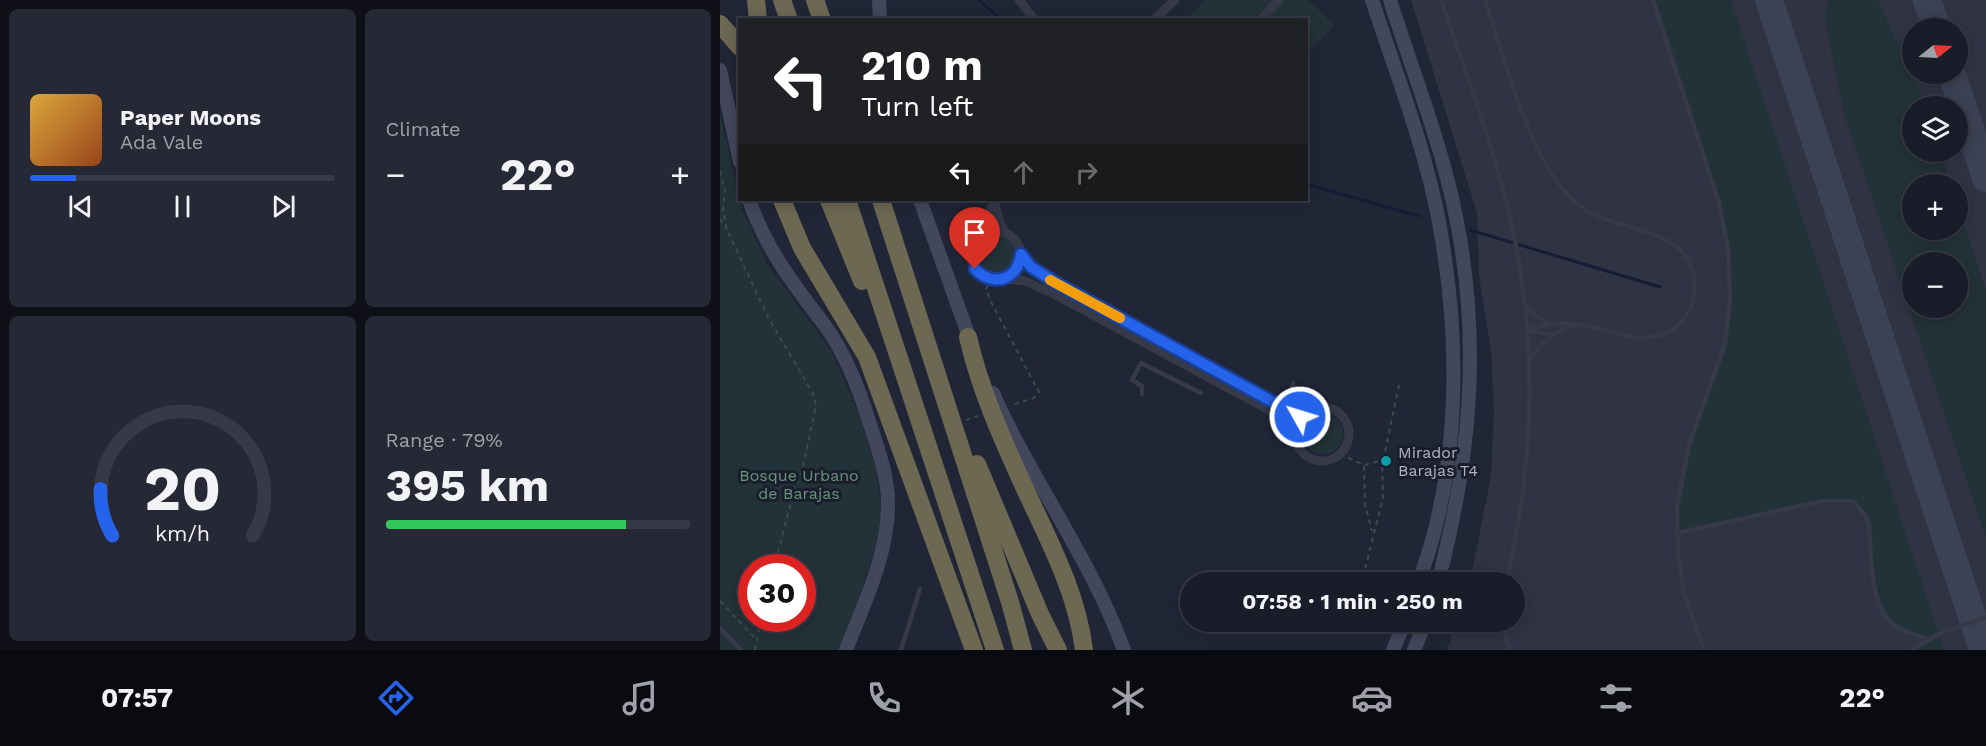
<!DOCTYPE html>
<html lang="en">
<head>
<meta charset="utf-8">
<style>
  body { margin:0; font-family:"Work Sans",sans-serif; background:#262935; color:#f1f3f6; height:100vh; display:flex; flex-direction:column; font-size:22px; white-space:nowrap }
  * { box-sizing:border-box; margin:0 }
  p { font-size:20px; color:#9fa1a8 }
  .icon { flex:none; width:33px; height:33px; fill:none; stroke:currentColor; stroke-width:2; stroke-linecap:round; stroke-linejoin:round }
  .map { position:relative; flex:1; overflow:hidden }
  .side { display:flex; flex-direction:column; gap:9px; padding:9px; background:#0e0f17; width:720px }
  .side>* { flex:none }
  .banner { position:absolute; left:18px; top:18px; width:570px; height:183px; border-radius:0px; box-shadow:0 3px 15px #0003,0 0 0 2px #373a46; background:#202124; color:#fff; overflow:hidden }
  .needle { width:39px; rotate:72deg }
  .fabs { position:absolute; left:1182px; top:18px; display:grid; gap:12px }
  .fabs a { display:grid; place-items:center; width:66px; height:66px; border-radius:50%; background:#191c29; box-shadow:0 3px 15px #0003,0 0 0 2px #373a46; font-size:30px }
  .speed { position:absolute; left:18px; top:554px; display:flex; gap:12px; font-size:30px; font-weight:700; text-align:center }
  .speed>* { display:grid; place-content:center; width:78px; height:78px; border-radius:50%; background:#191c29; box-shadow:0 3px 15px #0003,0 0 0 2px #373a46; line-height:1 }
  .speed .limit { border:9px solid #d22; background:#fff; color:#111 }
  .pin { position:absolute; display:grid; place-items:center; width:51px; height:51px; color:#fff; margin:-62px -26px; border-radius:50% 50% 50% 0; rotate:-45deg; box-shadow:0 0 6px #0007 }
  .pin .icon { rotate:45deg }
  .me { position:absolute; width:66px; margin:-33px; rotate:309deg; stroke-linejoin:round; filter:drop-shadow(0 0 4px #0008) }
  .turn { display:flex; align-items:center; gap:21px; height:126px; padding:0 24px; font-size:27px }
  .turn .icon { width:78px; height:78px; stroke-width:2.5 }
  .turn b { display:block; font-size:42px; line-height:51px }
  .lanes { display:flex; align-items:center; height:57px; padding:0 24px; background:#0003; justify-content:center; gap:30px; direction:ltr }
  .lanes .off { opacity:.35 }
  .big { font-size:45px; font-weight:700; line-height:1.1 }
  .side .card { flex:1; display:flex; flex-direction:column; justify-content:center; gap:9px; min-width:0; padding:0 21px; border-radius:9px; background:#262935 }
  .side .dial { align-items:center; gap:0 }
  .dial svg { height:156px; overflow:visible; fill:none; stroke:#373a46; stroke-width:7; stroke-linecap:round; text-anchor:middle }
  .dial text { fill:#f1f3f6; stroke:none }
  .song { display:flex; align-items:center; gap:18px }
  .cover { width:72px; height:72px; border-radius:9px; background:linear-gradient(135deg,hsl(40 70% 55%),hsl(20 70% 35%)) }
  .played { height:6px; border-radius:3px; background:linear-gradient(90deg,#2563eb 15%,#373a46 15%) }
  .keys { display:flex; justify-content:space-around; direction:ltr }
  .heat { display:flex; justify-content:space-between; align-items:center; font-size:33px; direction:ltr }
  .charge { height:9px; border-radius:4px; background:linear-gradient(90deg,#34c759 79%,#373a46 0) }
  .side .tiles { flex:1; display:grid; gap:9px; grid-template-columns:repeat(2,1fr) }
  .trip { position:absolute; left:460px; top:572px; width:345px; height:60px; border-radius:30px; background:#191c29; box-shadow:0 3px 15px #0003,0 0 0 2px #373a46; font-weight:700; line-height:60px; text-align:center }
  .tabs { display:flex; height:96px; justify-content:space-around; align-items:center; background:#0a0b10; color:#9fa1a8 }
  .tabs .icon { width:42px; height:42px }
  .tabs .selected { color:#2563eb }
  .tabs b { font-size:27px; color:#f1f3f6 }
  main { display:flex; flex:1; min-height:0 }
  .map>svg:first-child { display:block }
  .airport { fill:#2f3344; fill-rule:evenodd }
  .green { fill:#233238; fill-rule:evenodd }
  .lines { fill:none; stroke-linecap:round; stroke-linejoin:round }
  .stream { stroke:#151c34; stroke-width:3 }
  .taxiway { stroke:#3c4153; stroke-width:28 }
  .path { stroke:#3c4b51; stroke-width:2; stroke-dasharray:4.5 4.5; stroke-linecap:butt }
  .lane { stroke:#353948; stroke-width:4.5 }
  .street { stroke:#353948; stroke-width:9 }
  .secondary { stroke:#43475b; stroke-width:14 }
  .highway { stroke:#6d6852; stroke-width:18 }
  .route-casing { stroke:#184099; stroke-width:15 }
  .route { stroke:#2563eb; stroke-width:10 }
  .slow { stroke:#f59e0b; stroke-width:10 }
  .culture-dot { fill:#0f9aa8; stroke:#1a1e2c; stroke-width:2 }
  .labels { text-anchor:middle; stroke-width:6; stroke-linejoin:round; paint-order:stroke }
  .poi-label { font-size:16px; fill:#afb3c4; stroke:#1a1e2c; text-anchor:start }
  .park-label { font-size:16px; fill:#67947a; stroke:#1a1e2c }
</style>
</head>
<body>
<main>
<section class="side">
<div class="tiles">
<div class="card">
<div class="song"><i class="cover"></i><div><b>Paper Moons</b><p>Ada Vale</p></div></div>
<div class="played"></div>
<div class="keys"><svg class="icon" aria-label="previous" viewBox="0 0 24 24"><path d="M18 5L8 12l10 7zM5 5v14"/></svg><svg class="icon" aria-label="pause" viewBox="0 0 24 24"><path d="M8 5v14M16 5v14"/></svg><svg class="icon" aria-label="next" viewBox="0 0 24 24"><path d="M6 5l10 7-10 7zM19 5v14"/></svg></div>
</div>
<div class="card"><p>Climate</p>
<div class="heat"><a>−</a><b class="big">22°</b><a>+</a></div>
</div>
<div class="card dial"><svg viewBox="0 0 100 80">
<path d="M14 69A42 42 0 1 1 86 69"/>
<path d="M14 69A42 42 0 0 1 8 45" stroke="#2563eb"/>
<text x="50" y="56" font-size="32" font-weight="700">20</text>
<text x="50" y="72" font-size="11">km/h</text>
</svg></div>
<div class="card"><p>Range · 79%</p><b class="big">395 km</b><div class="charge"></div></div>
</div>
</section>
<div class="map">
<svg width="1266" height="650" viewBox="0 0 1266 650">
  <rect width="100%" height="100%" fill="#212637"/>
  <path class="airport" d="M691,0H1266V650H727L737,621H795V582H750L771,475L774,408L771,351L759,275L757,213ZM1192,28H1238V74H1192ZM1192,106H1238V152H1192ZM1192,184H1238V230H1192ZM1192,262H1238V308H1192Z"/>
  <g class="green">
    <path d="M485,0H588L614,25L587,55L586,20H466Z"/>
    <path d="M933,0H1011L1224,650H1192L1207,639L1177,627L1161,610L1156,590L1149,525L1133,501H1102L958,533L957,506L969,445L1005,344L1010,300L1008,248L999,203Z"/>
    <path d="M1109,0H1157L1160,4L1206,106H1192V152H1220L1231,184H1192V230H1238V204L1266,291V539L1124,114L1106,26L1105,11ZM1238,262V308H1192V262Z"/>
    <path d="M0,114L22,210L47,264L111,351L137,409L157,470L162,524L123,650H0ZM32,567H82V618H32Z"/>
    <circle cx="278" cy="255" r="19"/>
    <circle cx="603" cy="434" r="20"/>
  </g>
  <g class="lines">
    <g class="stream">
      <path d="M259,0L281,20"/>
      <path d="M586,184L699,216"/>
      <path d="M750,230L940,287"/>
    </g>
    <g class="taxiway">
      <path d="M1049,0L1263,650"/>
      <path d="M1207,0L1217,28"/>
      <path d="M1232,74L1266,178"/>
    </g>
    <g class="path">
      <path d="M0,171L5,191L3,209L7,230L49,319L92,392L96,405L82,471L74,491L54,567"/>
      <path d="M0,219L6,229"/>
      <path d="M268,285L266,289L271,302L319,392L314,398L292,405"/>
      <path d="M246,420L258,416"/>
      <path d="M620,454L644,465L660,461L665,452L679,385"/>
      <path d="M644,466L645,505L652,531"/>
      <path d="M643,577L663,498L662,458"/>
      <path d="M0,601L35,638"/>
      <path d="M35,650L41,618"/>
    </g>
    <g class="lane">
      <path d="M721,0C746,74 775,149 792,226C818,343 814,466 786,582"/>
      <path d="M765,0C785,58 813,182 869,212C895,227 945,230 964,254C984,280 975,322 944,334C900,350 861,306 807,331"/>
      <path d="M933,0L999,203L1008,248L1010,300L1005,344L969,445L957,506L958,553L964,594L984,650"/>
      <path d="M805,303L811,312L827,323"/>
      <path d="M807,331L830,334"/>
      <path d="M810,359C823,341 833,332 854,325"/>
      <path d="M422,394V386L412,380L421,363L481,393"/>
      <path d="M569,406L573,383"/>
      <path d="M958,533L1102,501H1133L1145,515L1149,525C1152,555 1148,608 1177,627C1185,633 1198,635 1208,639"/>
      <path d="M782,621L790,650"/>
      <path d="M0,628L21,650"/>
      <path d="M181,650L200,589"/>
      <path d="M1192,650L1219,634L1266,617"/>
    </g>
    <g class="street">
      <path d="M299,0L315,20"/>
      <path d="M434,20L455,0"/>
      <path d="M540,20L559,0"/>
      <path d="M275,200L278,218L285,233"/>
      <circle cx="276" cy="256" r="25"/>
      <path d="M258,238L275,200"/>
      <path d="M301,254L311,267L330,280L553,402L587,411"/>
      <path d="M284,279L305,281L334,294L551,411L575,434"/>
      <circle cx="602" cy="434" r="27"/>
    </g>
    <g class="secondary">
      <path d="M159,0L160,20"/>
      <path d="M652,0C676,73 705,147 719,222C737,320 740,423 717,521C713,541 705,562 699,582"/>
      <path d="M670,0C693,73 723,147 737,222C761,347 750,460 718,582"/>
      <path d="M0,70L20,162"/>
      <path d="M29,200C48,253 73,283 106,327C126,355 138,386 148,418C156,444 168,474 168,502C169,552 144,604 126,650"/>
      <path d="M200,200L252,345"/>
      <path d="M273,393C312,481 371,559 404,650"/>
      <path d="M673,650L685,621"/>
      <path d="M694,650L706,621"/>
    </g>
    <g class="highway">
      <path d="M36,0L38,20"/>
      <path d="M62,0L69,20"/>
      <path d="M95,0L102,20"/>
      <path d="M0,24L20,47"/>
      <path d="M62,200L82,248L147,357L254,650"/>
      <path d="M109,200L142,281"/>
      <path d="M127,200L275,650"/>
      <path d="M161,200L290,602L303,650"/>
      <path d="M248,337C260,390 284,443 306,491C330,543 357,593 364,650"/>
      <path d="M257,464L320,614L338,650"/>
    </g>
  </g>
  <g class="lines">
    <defs>
      <path id="route" d="M255,269C273,288 298,280 301,254L311,267L338,284L553,402L587,411L580,417"/>
    </defs>
    <use href="#route" class="route-casing"/>
    <use href="#route" class="route"/>
    <path class="slow" d="M330,280L400,318"/>
  </g>
  <circle class="culture-dot" cx="666" cy="461" r="6"/>
  <g class="labels">
    <g class="poi-label">
      <text x="678" y="458">Mirador<tspan x="678" dy="18">Barajas T4</tspan></text>
    </g>
    <g class="park-label">
      <text x="79" y="481">Bosque Urbano<tspan x="79" dy="18">de Barajas</tspan></text>
    </g>
  </g>
</svg>
<div class="fabs">
<a><svg class="needle" viewBox="-14 -14 28 28"><path d="M0-13l5 13h-10z" fill="#e53935"/><path d="M0 13l5-13h-10z" fill="#9fa1a8"/></svg></a>
<a><svg class="icon" aria-label="layers" viewBox="0 0 24 24"><path d="M12 4l9 5-9 5-9-5zM3 14l9 5 9-5"/></svg></a>
<a>+</a>
<a>−</a>
</div>
<div class="speed"><div class="limit">30</div></div>
<div class="pin" style="left:255px;top:269px;background:#d93025"><svg class="icon" aria-label="arrive" viewBox="0 0 24 24"><path d="M6 21V4h12l-3 4 3 4H6"/></svg></div>
<svg class="me" style="left:580px;top:417px" viewBox="-20 -20 40 40"><circle r="17" fill="#2563eb" stroke="#fff" stroke-width="3"/><path d="M0-11L8 9 0 5-8 9z" fill="#fff"/></svg>
<div class="trip">07:58 · 1 min · 250 m</div>
<div class="banner">
<div class="turn"><svg class="icon" aria-label="left" viewBox="0 0 24 24"><path d="M17 20v-9H6M10 6l-5 5 5 5"/></svg><div><b>210 m</b>Turn left</div></div>
<div class="lanes"><svg class="icon" aria-label="left" viewBox="0 0 24 24"><path d="M17 20v-9H6M10 6l-5 5 5 5"/></svg><svg class="icon off" aria-label="ahead" viewBox="0 0 24 24"><path d="M12 20V5M6 11l6-6 6 6"/></svg><svg class="icon off" aria-label="right" viewBox="0 0 24 24"><path d="M7 20v-9h11M14 6l5 5-5 5"/></svg></div>
</div>
</div>
</main>
<nav class="tabs">
<b>07:57</b>
<svg class="icon selected" aria-label="directions" viewBox="0 0 24 24"><path d="M12 3l9 9-9 9-9-9zM9 14v-3h6M13 9l2 2-2 2"/></svg>
<svg class="icon" aria-label="music" viewBox="0 0 24 24"><path d="M9 18V5l10-2v13"/><circle cx="6" cy="18" r="3"/><circle cx="16" cy="16" r="3"/></svg>
<svg class="icon" aria-label="phone" viewBox="0 0 24 24"><path d="M5 4h4l2 5-3 2q2 4 5 5l2-3 5 2v4C11 20 4 13 5 4z"/></svg>
<svg class="icon" aria-label="climate" viewBox="0 0 24 24"><path d="M12 3v18M4 7l16 10M4 17L20 7"/></svg>
<svg class="icon" aria-label="car" viewBox="0 0 24 24"><path d="M5 17H2v-5l4-1 3-4h7l3 4 3 1v5h-3M9 17h6M6 11h13"/><circle cx="7" cy="17" r="2"/><circle cx="17" cy="17" r="2"/></svg>
<svg class="icon" aria-label="filters" viewBox="0 0 24 24"><path d="M4 7h16M4 17h16"/><circle cx="9" cy="7" r="2"/><circle cx="15" cy="17" r="2"/></svg>
<b>22°</b>
</nav>
</body>
</html>
